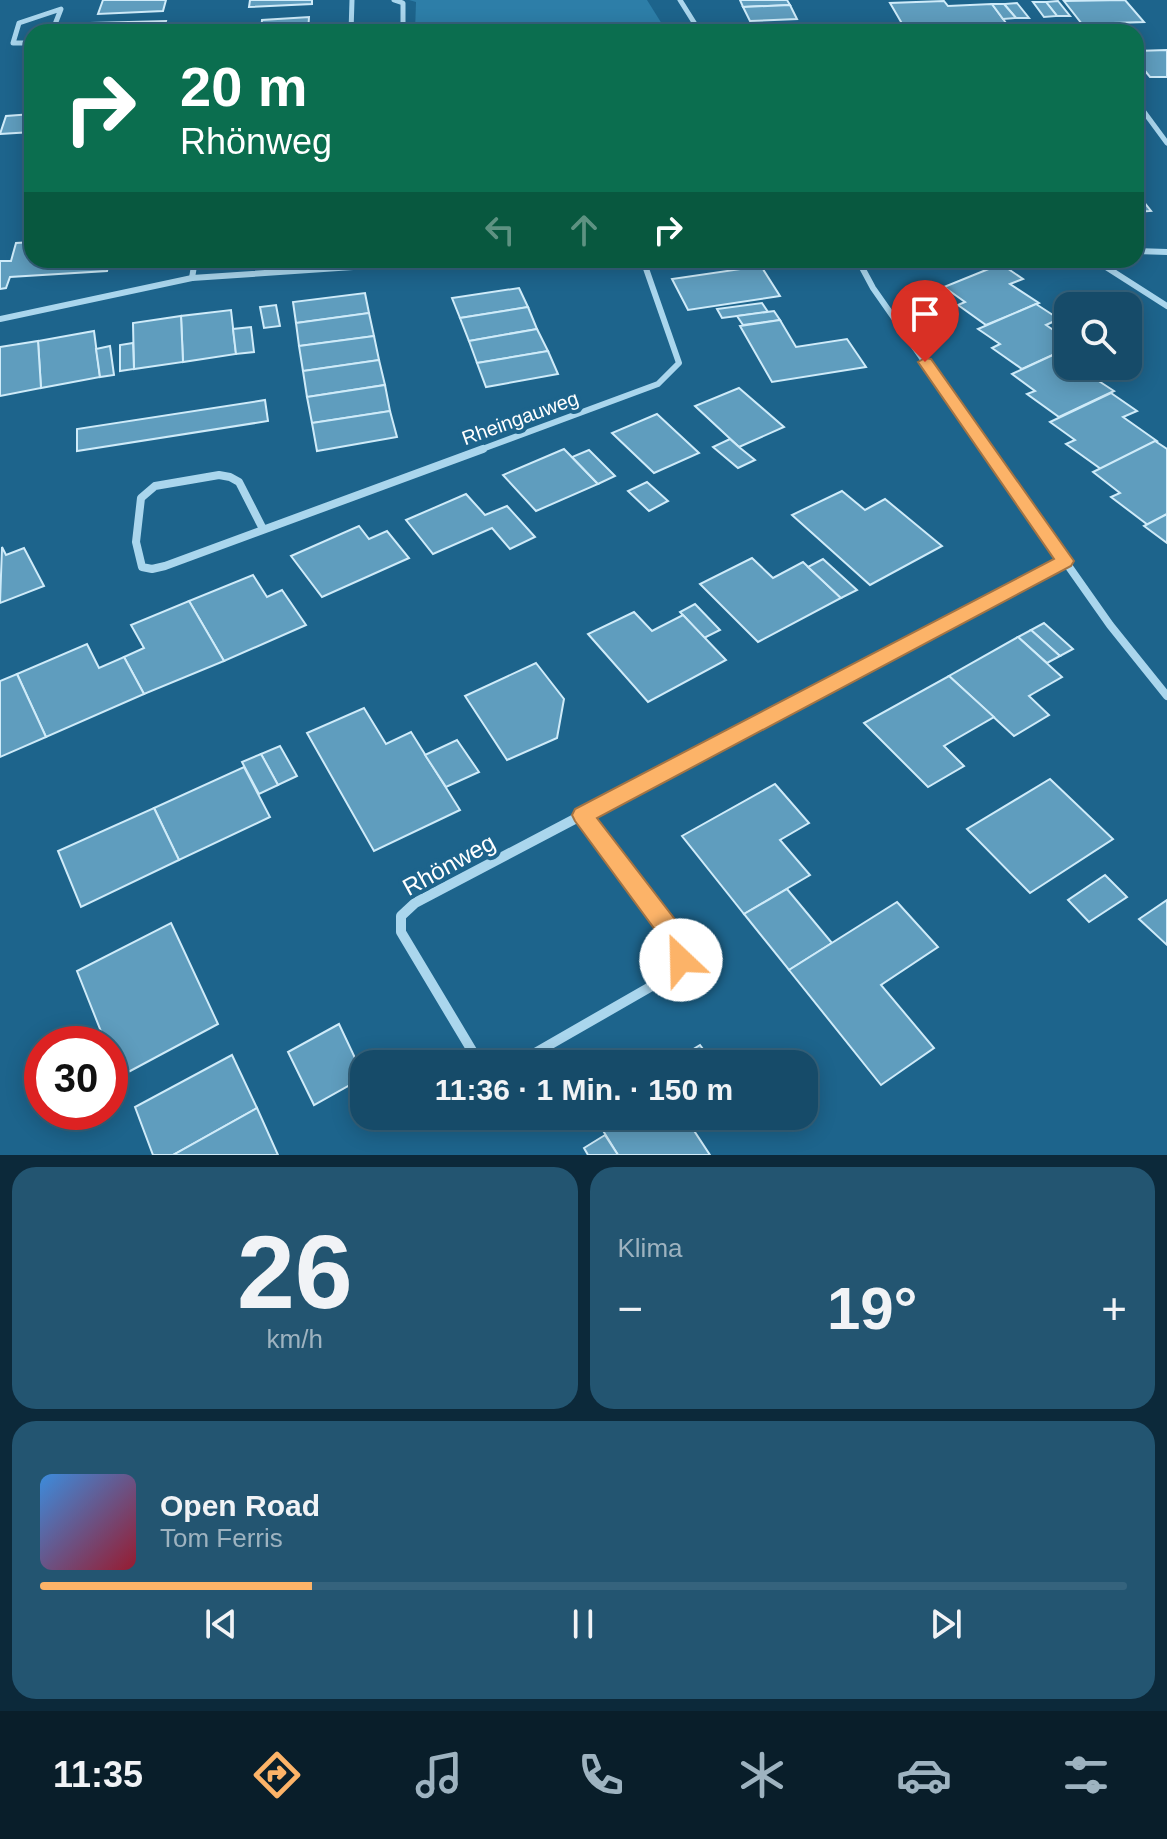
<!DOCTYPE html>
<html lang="de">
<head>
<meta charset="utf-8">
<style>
  body { margin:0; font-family:Helvetica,sans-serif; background:#235571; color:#f1f3f6; height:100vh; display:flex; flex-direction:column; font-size:30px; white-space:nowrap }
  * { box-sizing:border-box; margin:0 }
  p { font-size:26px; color:#9eb3c0 }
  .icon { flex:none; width:44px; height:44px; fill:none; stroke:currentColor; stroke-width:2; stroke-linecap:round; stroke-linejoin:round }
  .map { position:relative; height:1155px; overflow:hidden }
  .panel { display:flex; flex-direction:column; gap:12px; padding:12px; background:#0c293a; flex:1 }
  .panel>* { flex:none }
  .guide { position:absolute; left:24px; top:24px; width:1120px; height:244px; border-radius:24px; box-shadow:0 4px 20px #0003,0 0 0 2px #35637d; background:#0b6e4f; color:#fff; overflow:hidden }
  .controls { position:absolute; left:1054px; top:292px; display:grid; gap:16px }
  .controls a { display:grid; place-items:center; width:88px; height:88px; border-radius:16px; background:#164b69; box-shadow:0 4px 20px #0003,0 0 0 2px #35637d; font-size:40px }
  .speed { position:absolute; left:24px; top:1026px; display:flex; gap:16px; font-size:40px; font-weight:700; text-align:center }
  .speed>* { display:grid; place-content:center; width:104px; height:104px; border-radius:50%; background:#164b69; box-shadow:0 4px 20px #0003,0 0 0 2px #35637d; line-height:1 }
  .speed .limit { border:12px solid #d22; background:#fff; color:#111 }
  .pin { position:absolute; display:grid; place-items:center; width:68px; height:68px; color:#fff; margin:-82px -34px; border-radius:50% 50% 50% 0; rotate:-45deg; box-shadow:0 0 8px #0007 }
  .pin .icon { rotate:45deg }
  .me { position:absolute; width:88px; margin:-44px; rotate:336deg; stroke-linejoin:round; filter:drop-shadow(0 0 6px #0008) }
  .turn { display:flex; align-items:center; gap:28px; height:168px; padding:0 24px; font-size:36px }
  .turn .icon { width:104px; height:104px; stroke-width:2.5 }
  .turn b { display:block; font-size:56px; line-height:68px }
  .lanes { display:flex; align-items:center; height:76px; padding:0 24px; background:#0003; justify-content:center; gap:40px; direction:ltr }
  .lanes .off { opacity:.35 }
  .big { font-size:60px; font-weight:800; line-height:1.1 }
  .panel .widget { flex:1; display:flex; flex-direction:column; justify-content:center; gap:12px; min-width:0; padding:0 28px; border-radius:24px; background:#235571 }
  .panel .dial { align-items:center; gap:0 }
  .dial b { font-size:104px; line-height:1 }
  .song { display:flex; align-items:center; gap:24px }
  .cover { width:96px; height:96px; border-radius:12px; background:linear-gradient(135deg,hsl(210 70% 55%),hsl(350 70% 35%)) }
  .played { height:8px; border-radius:4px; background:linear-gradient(90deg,#fcb368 25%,#35637d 25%) }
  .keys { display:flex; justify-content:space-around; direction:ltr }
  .heat { display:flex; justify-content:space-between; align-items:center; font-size:44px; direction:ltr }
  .panel .tiles { flex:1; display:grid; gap:12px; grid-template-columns:1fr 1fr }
  .widget:last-child { grid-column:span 2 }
  .trip { position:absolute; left:350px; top:1050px; width:468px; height:80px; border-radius:24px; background:#164b69; box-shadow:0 4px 20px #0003,0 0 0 2px #35637d; font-weight:800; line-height:80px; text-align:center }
  .tab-bar { display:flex; height:128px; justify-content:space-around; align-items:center; background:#091e2a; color:#9eb3c0 }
  .tab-bar .icon { width:56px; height:56px }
  .tab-bar .on { color:#fcb368 }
  .tab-bar b { font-size:36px; color:#f1f3f6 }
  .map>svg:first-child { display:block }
  .green { fill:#2d7ea8 }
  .building { fill:#5f9dbe; stroke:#cfebf9; stroke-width:2 }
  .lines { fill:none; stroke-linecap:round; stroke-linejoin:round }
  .street-far3 { stroke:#aad6ed; stroke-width:5 }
  .street-far2 { stroke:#aad6ed; stroke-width:6 }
  .street-far1 { stroke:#aad6ed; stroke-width:8 }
  .street { stroke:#aad6ed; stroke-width:10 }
  .route { fill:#fcb368; stroke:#a47444; stroke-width:2 }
  .labels { text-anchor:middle; stroke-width:8; stroke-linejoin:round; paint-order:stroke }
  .street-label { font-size:20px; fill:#fff; stroke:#1d648c }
  .near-street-label { font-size:24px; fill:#fff; stroke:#1d648c }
</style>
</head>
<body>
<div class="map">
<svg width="1167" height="1155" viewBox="0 0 1167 1155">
  <rect width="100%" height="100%" fill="#1d648c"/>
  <path class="green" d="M409,0H647L667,32H406L415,31L416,2Z"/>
  <g class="building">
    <path d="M103,0H166L163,11L98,14Z"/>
    <path d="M250,0H312V4L249,7Z"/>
    <path d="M740,0H787L790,5L743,7Z"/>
    <path d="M1125,0L1144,22L1082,24L1064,1Z"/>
    <path d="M944,1L948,6L992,4L1006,23L904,27L890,3Z"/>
    <path d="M1058,1L1070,16H1057L1046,2Z"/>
    <path d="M1033,2H1046L1057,16L1044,17Z"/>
    <path d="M1017,3L1029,18H1016L1004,4Z"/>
    <path d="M992,4H1004L1016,18L1003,19Z"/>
    <path d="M790,5L797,19L750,21L743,7Z"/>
    <path d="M309,17L308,32H261L262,20Z"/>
    <path d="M166,21L163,32H88L91,23Z"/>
    <path d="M1167,50V77H1150L1136,60V51Z"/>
    <path d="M32,114V132L0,134L6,116Z"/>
    <path d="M1136,192L1151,211L1136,212Z"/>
    <path d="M32,242V260H110L107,271L10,277L6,288L0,289V261H11L16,243Z"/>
    <path d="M1001,264L1023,279L1010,284L1039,303L986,325L958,305L965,302L944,287Z"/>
    <path d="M761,266L780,296L688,310L672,279Z"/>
    <path d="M519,288L528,307L460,318L452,298Z"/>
    <path d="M365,293L369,313L296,323L293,302Z"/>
    <path d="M762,303L768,312L722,318L717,309Z"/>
    <path d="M1036,304L1059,319L1046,325L1068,340V348L1022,369L992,348L1000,344L978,329Z"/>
    <path d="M276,305L280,326L264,328L260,307Z"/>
    <path d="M528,307L537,329L469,341L460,318Z"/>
    <path d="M231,310L236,354L183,362L181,316Z"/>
    <path d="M774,311L780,320L743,325L737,316Z"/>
    <path d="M369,313L374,336L299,346L296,323Z"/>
    <path d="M181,316L183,362L134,369L133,323Z"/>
    <path d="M780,320L796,347L847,339L866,367L772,382L740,326Z"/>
    <path d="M251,327L254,352L236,354L233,329Z"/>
    <path d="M537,329L548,351L477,363L469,341Z"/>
    <path d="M94,331L100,377L41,388L38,341Z"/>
    <path d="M374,336L379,360L303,371L299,346Z"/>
    <path d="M38,341L41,388L0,396V347Z"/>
    <path d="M133,343L134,369L120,371V345Z"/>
    <path d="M110,346L114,375L100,377L96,349Z"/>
    <path d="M1068,348V366H1091L1082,370L1114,391L1059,417L1027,394L1035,391L1012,374Z"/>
    <path d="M548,351L558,374L486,387L477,363Z"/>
    <path d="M379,360L385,385L307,397L303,371Z"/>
    <path d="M385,385L390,411L312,423L307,397Z"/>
    <path d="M739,388L784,427L739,447L695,406Z"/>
    <path d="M1111,393L1137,411L1123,417L1157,441L1101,469L1066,444L1075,440L1050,422Z"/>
    <path d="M265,400L268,421L77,451V429Z"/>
    <path d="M390,411L397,437L317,451L312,423Z"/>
    <path d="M657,414L699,453L654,473L612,433Z"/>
    <path d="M730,439L739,447L755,460L738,468L713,447Z"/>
    <path d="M1155,441L1167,449V514L1148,525L1111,497L1120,493L1093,472Z"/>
    <path d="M564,449L598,484L536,511L503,475Z"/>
    <path d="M589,450L615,476L598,484L572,457Z"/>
    <path d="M647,482L668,501L649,511L628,491Z"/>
    <path d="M842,491L865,510L885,499L942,546L870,585L792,515Z"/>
    <path d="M466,494L485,515L507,506L535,537L510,549L492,528L433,554L406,520Z"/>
    <path d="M1167,514V543L1144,526Z"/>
    <path d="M359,526L369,539L387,531L409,558L322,597L291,556Z"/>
    <path d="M2,547L6,555L24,548L44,586L0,603Z"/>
    <path d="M752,558L773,578L803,562L841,598L758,642L700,584Z"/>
    <path d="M823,559L857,590L841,598L808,567Z"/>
    <path d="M253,575L267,597L282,590L306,625L224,661L189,601Z"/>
    <path d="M189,601L224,661L144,694L124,657L144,648L131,625Z"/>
    <path d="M695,604L720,630L704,638L680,612Z"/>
    <path d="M634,612L652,631L683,615L726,660L648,702L588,634Z"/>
    <path d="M1044,623L1073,649L1060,656L1031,630Z"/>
    <path d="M1031,630L1060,656L1047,663L1018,637Z"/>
    <path d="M1018,637L1062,677L1029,696L1049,715L1014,736L949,676Z"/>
    <path d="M87,644L99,668L124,657L144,694L46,737L17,674Z"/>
    <path d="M536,663L564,699L557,738L507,760L465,696Z"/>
    <path d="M17,674L46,737L0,757V681Z"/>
    <path d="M949,676L994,717L944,746L964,766L928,787L864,723Z"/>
    <path d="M364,708L386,744L411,732L460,810L374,851L307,733Z"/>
    <path d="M457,740L479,772L446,787L425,755Z"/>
    <path d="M280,746L297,776L278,785L261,754Z"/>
    <path d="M261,754L278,785L259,794L242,762Z"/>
    <path d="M244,767L270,817L179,860L154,808Z"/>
    <path d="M1050,779L1113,839L1030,893L967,829Z"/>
    <path d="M775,784L809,823L780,840L810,875L744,914L682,836Z"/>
    <path d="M154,808L179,860L81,907L58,851Z"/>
    <path d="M1105,875L1127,897L1089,922L1068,900Z"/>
    <path d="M787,889L832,943L789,970L744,914Z"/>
    <path d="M1167,900V945L1139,919Z"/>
    <path d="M897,902L938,947L881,985L934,1048L881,1085L789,970Z"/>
    <path d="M171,923L218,1024L119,1077L110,1053V1044H106L77,971Z"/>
    <path d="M339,1024L364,1077L314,1105L288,1052Z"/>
    <path d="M700,1045L714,1064H669Z"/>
    <path d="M232,1055L257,1108L173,1155H153L135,1107Z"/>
    <path d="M257,1108L278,1155H173Z"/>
    <path d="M594,1116H706L691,1126L710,1155H618Z"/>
    <path d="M605,1135L618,1155H588L584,1148Z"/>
  </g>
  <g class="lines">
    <g class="street-far3">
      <path d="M352,0L351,32L403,30V3L394,0"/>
      <path d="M680,0L700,32"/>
      <path d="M32,43H13L19,23L61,9L52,32"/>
      <path d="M1136,101L1167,143"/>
    </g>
    <g class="street-far2">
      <path d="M1136,251L1167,252"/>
      <path d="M858,260L873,288L987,451"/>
      <path d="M1095,260L1167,306"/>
      <path d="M192,278L195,260"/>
      <path d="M0,319L192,278L456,260"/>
      <path d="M477,451L658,384L679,363L643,260"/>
    </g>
    <g class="street-far1">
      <path d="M986,449L1110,625L1167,696"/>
      <path d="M263,529L239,482L230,477L219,475L155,486L141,498L136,542L142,567L152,569L165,566L483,449"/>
      <path d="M679,764L1065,561"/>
    </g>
    <g class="street">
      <path d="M480,1064L401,932V916L415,903L683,762"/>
      <path d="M516,1064L671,975L681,960L678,942L582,815"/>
    </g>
  </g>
  <path class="route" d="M925,358L931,359L1074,561L1071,566L597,818L687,935L693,960L690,968L681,971L673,968L667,946L575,821L572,815L575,809L1054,559L918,362Z"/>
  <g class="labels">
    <g class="street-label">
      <text transform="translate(520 418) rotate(-20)" y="7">Rheingauweg</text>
    </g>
    <g class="near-street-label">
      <text transform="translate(449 865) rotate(-29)" y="8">Rhönweg</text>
    </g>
  </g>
</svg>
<div class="controls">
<a><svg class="icon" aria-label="search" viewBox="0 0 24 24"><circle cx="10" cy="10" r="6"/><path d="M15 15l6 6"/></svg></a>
</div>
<div class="speed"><div class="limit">30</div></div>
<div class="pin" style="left:925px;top:362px;background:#d93025"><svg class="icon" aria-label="arrive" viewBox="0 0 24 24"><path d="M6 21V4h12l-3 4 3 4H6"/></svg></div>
<svg class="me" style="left:681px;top:960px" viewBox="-20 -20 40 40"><circle r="19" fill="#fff"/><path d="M0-13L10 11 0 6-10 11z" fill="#fcb368"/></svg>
<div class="trip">11:36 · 1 Min. · 150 m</div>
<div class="guide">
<div class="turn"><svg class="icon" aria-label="right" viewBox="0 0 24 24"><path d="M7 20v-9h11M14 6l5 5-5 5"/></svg><div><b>20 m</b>Rhönweg</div></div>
<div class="lanes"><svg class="icon off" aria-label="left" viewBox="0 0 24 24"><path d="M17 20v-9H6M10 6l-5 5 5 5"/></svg><svg class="icon off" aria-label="ahead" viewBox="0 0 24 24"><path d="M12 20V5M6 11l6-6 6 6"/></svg><svg class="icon" aria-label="right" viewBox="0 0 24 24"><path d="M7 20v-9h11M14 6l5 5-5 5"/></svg></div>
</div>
</div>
<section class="panel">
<div class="tiles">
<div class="widget dial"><b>26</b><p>km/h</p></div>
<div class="widget"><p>Klima</p>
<div class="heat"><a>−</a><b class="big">19°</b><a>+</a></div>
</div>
<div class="widget">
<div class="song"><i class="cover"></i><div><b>Open Road</b><p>Tom Ferris</p></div></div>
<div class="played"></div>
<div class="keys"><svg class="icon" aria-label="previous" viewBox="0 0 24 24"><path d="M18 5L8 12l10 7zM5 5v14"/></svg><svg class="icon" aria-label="pause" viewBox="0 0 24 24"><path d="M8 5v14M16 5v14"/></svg><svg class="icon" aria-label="next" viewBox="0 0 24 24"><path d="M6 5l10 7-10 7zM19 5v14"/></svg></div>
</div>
</div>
</section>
<nav class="tab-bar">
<b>11:35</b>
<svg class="icon on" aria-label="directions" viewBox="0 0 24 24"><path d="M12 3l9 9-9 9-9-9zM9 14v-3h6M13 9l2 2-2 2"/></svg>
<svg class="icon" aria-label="music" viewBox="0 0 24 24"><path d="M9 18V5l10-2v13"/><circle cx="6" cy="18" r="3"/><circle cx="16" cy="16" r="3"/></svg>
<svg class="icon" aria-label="phone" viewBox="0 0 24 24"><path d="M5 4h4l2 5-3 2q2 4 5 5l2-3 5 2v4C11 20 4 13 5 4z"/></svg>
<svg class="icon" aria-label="climate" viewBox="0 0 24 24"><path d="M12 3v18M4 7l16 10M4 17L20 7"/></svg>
<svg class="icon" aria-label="car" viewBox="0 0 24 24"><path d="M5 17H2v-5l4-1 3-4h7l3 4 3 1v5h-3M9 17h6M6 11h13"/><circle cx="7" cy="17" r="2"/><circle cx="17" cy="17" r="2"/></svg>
<svg class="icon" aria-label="filters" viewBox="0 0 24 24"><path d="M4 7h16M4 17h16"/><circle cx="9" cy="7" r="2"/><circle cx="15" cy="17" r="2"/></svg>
</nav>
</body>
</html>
